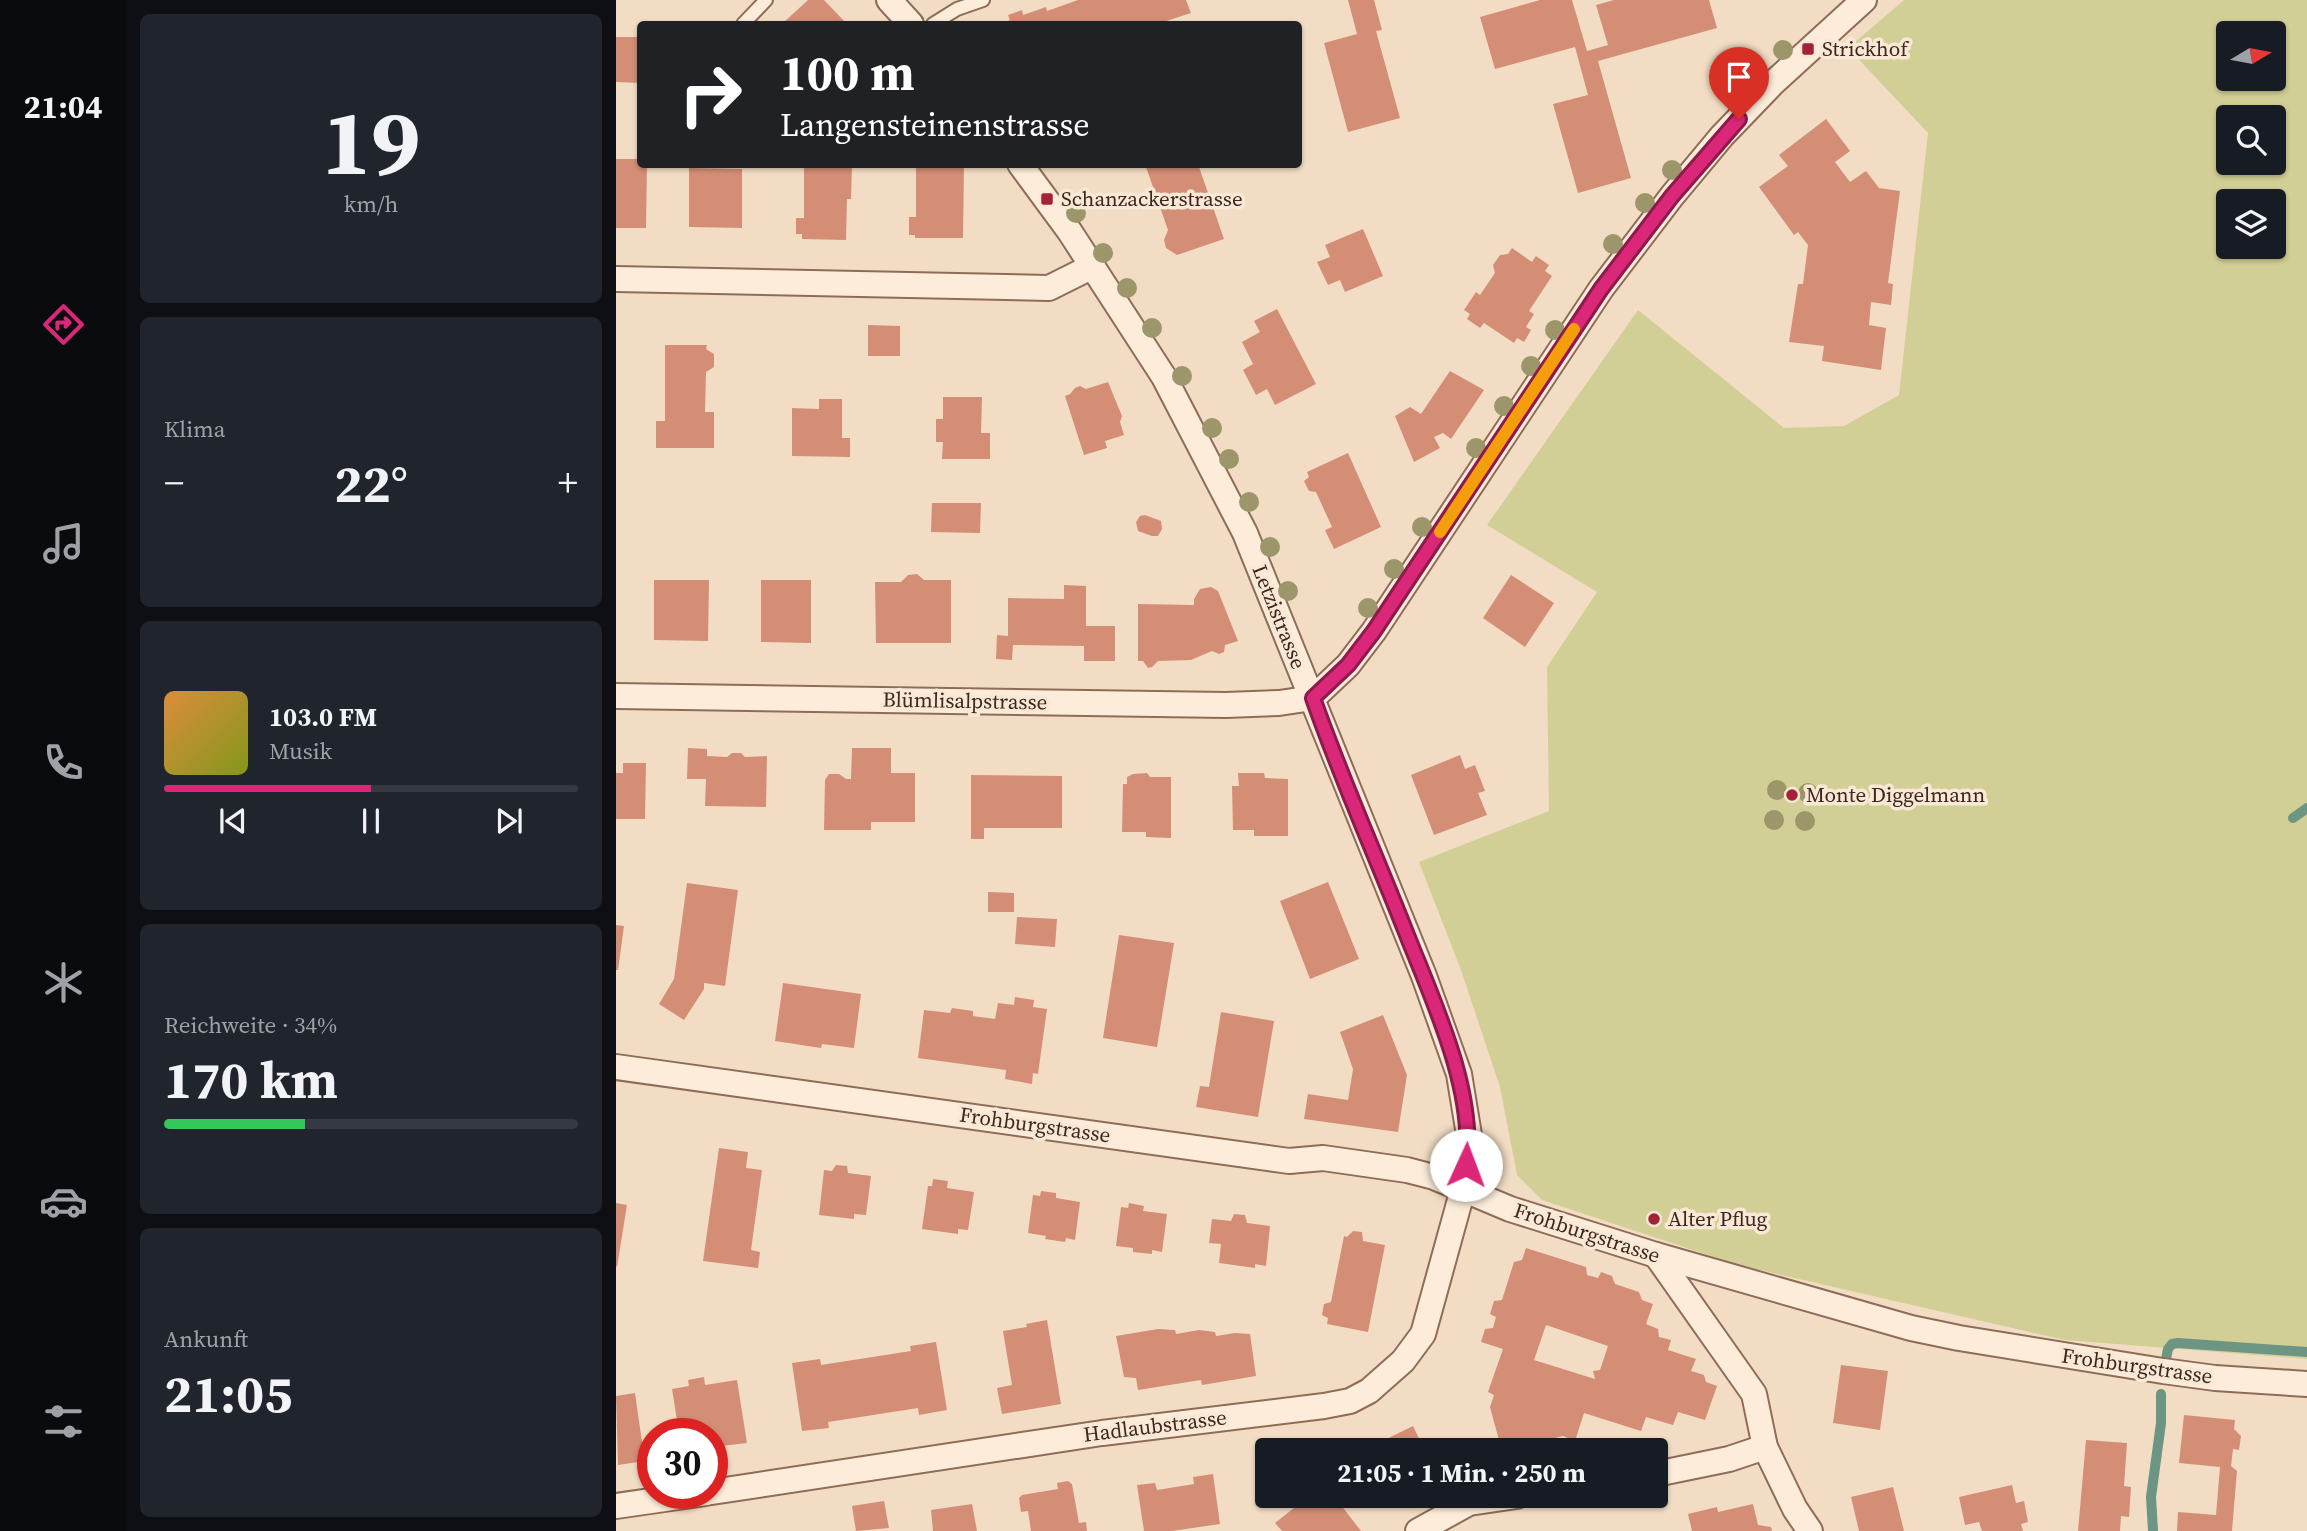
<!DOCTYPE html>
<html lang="de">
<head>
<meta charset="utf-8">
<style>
  body { margin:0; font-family:"Source Serif 4",serif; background:#20242c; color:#f1f3f6; height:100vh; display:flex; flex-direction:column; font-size:26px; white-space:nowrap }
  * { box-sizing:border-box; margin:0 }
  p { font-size:23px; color:#9ea1a6 }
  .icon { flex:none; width:38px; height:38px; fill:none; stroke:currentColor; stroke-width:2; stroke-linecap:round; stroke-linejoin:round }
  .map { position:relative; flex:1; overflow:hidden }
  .panel { display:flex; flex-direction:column; gap:14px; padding:14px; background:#0d0f14; width:490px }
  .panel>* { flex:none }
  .guide { position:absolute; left:21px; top:21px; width:665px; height:147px; border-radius:7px; box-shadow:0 2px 5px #0004; background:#202124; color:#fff; overflow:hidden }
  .needle { width:46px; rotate:80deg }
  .controls { position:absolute; left:1600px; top:21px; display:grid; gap:14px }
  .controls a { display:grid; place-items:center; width:70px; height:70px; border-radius:7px; background:#171b24; box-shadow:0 2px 5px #0004; font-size:35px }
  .speed { position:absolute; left:21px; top:1418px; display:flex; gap:14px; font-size:35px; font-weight:700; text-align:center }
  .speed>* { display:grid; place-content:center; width:91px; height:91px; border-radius:50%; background:#171b24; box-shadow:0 2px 5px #0004; line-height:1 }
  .speed .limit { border:10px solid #d22; background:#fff; color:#111 }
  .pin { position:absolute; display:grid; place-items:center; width:60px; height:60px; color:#fff; margin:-72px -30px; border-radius:50% 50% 50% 0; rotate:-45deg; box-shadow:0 0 7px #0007 }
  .pin .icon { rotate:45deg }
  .me { position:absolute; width:77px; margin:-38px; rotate:2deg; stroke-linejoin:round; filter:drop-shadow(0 0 5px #0008) }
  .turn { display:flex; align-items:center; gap:24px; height:147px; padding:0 28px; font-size:32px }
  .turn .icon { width:91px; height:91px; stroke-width:2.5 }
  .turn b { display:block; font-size:49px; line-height:60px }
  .big { font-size:52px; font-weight:700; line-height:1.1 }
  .panel .widget { flex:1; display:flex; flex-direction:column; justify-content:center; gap:10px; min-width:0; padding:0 24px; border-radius:10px; background:#20242c }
  .panel .dial { align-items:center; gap:0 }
  .dial b { font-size:91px; line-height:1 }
  .song { display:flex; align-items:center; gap:21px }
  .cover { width:84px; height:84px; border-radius:10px; background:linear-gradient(135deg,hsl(30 70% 55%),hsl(70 70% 35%)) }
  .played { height:7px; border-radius:4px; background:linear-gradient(90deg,#db2777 50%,#363941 50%) }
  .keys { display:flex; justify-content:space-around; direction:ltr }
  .heat { display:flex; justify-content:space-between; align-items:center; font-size:38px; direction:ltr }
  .charge { height:10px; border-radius:5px; background:linear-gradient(90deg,#34c759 34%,#363941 0) }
  .trip { position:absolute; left:639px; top:1438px; width:413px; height:70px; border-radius:7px; background:#171b24; box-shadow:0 2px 5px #0004; font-weight:700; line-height:70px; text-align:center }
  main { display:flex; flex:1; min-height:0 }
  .tabs { display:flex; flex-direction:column; width:126px; justify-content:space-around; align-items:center; background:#090b0e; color:#9ea1a6 }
  .tabs .icon { width:49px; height:49px }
  .tabs .active { color:#db2777 }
  .tabs b { font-size:32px; color:#f1f3f6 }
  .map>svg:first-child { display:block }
  .green { fill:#d2cf96; fill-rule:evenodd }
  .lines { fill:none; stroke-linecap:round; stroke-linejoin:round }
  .stream { stroke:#6c9584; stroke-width:10 }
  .building { fill:#d48e76; fill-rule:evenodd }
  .service-casing { stroke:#8f6c58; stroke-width:16 }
  .minor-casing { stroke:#8f6c58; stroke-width:28 }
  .service { stroke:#fcecd9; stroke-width:12 }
  .minor { stroke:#fcecd9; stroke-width:24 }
  .tree { fill:#9d966b }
  .route-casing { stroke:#8e194d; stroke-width:18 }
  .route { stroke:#db2777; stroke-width:12 }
  .slow { stroke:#f59e0b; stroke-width:12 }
  .poi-dot { fill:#a42238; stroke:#f9e8d5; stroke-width:2.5 }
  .labels { text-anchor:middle; stroke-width:7; stroke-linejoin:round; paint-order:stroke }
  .poi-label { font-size:21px; fill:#3e281e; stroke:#f9e8d5; text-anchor:start }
  .street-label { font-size:21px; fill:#3e281e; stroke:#f9e8d5 }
</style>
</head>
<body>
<main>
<nav class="tabs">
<b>21:04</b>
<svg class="icon active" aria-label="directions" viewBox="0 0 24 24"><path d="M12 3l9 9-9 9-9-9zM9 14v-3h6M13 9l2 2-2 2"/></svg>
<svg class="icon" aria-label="music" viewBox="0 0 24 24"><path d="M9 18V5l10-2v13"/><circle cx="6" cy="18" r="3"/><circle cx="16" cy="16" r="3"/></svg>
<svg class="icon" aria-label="phone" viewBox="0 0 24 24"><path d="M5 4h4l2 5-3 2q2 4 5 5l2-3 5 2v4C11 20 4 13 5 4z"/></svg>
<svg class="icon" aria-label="climate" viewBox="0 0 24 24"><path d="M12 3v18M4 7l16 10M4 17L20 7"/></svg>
<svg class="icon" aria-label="car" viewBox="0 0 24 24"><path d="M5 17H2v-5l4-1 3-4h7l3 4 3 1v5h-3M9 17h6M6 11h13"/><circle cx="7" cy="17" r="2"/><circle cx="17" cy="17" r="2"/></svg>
<svg class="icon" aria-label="filters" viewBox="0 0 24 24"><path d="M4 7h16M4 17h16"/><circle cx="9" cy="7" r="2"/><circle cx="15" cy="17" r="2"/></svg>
</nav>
<section class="panel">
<div class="widget dial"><b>19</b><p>km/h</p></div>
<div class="widget"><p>Klima</p>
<div class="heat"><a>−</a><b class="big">22°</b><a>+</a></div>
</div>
<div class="widget">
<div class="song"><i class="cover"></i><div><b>103.0 FM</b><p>Musik</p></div></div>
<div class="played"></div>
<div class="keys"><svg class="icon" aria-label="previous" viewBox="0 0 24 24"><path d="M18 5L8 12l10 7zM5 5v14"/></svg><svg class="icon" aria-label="pause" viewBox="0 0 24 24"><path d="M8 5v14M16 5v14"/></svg><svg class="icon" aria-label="next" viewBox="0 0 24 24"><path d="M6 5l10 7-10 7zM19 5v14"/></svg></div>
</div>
<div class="widget"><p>Reichweite · 34%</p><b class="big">170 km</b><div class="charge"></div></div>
<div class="widget"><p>Ankunft</p><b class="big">21:05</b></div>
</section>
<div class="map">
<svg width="1691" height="1531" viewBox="0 0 1691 1531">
  <rect width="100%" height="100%" fill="#f2ddc4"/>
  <path class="green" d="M1288,0H1691V1359L1449,1340L1122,1265L926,1200L901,1175L884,1087L845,970L803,862L933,811L931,667L981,592L871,525L1022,310L1168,428L1228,426L1283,395L1312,133L1232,48ZM1612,33H1657V79H1612ZM1612,117H1657V163H1612ZM1612,201H1657V247H1612Z"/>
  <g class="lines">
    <g class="stream">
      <path d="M1677,818L1691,808"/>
      <path d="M1550,1359L1552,1349L1556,1344L1562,1343L1691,1352"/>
      <path d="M1537,1531L1535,1497L1545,1423V1394"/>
    </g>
  </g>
  <g class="building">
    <path d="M192,0H208L231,24H166Z"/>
    <path d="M462,0H570L575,13L541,24H382L394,20L392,15L406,10L407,15L430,7L431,11Z"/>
    <path d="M732,0H758L766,30L760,31L784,118L732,132L708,43L741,34Z"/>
    <path d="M924,0H956L971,51L992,45L980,5L998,0H1093L1101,28L982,61L1015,178L962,193L937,104L972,95L959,47L879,69L864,17Z"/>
    <path d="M22,35H24V83L0,82V37H22Z"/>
    <path d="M1210,119L1234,151L1219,162L1234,182L1250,171L1263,188L1284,191L1272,283L1277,284L1275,305L1255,302L1253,325L1270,328L1265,370L1206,361L1208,346L1173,342L1182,284H1187L1192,245L1182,232L1178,235L1143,187L1172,166L1163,155Z"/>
    <path d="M0,159H24V164H31L30,228H0Z"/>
    <path d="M188,164L236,166L235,199H231L230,240L186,239V234H180V218H188Z"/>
    <path d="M300,164L348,165L347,238H299V235H293V217H300Z"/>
    <path d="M529,164H582L608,239L561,255L550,248L548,240L552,230Z"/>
    <path d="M73,168L126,169V228L73,227Z"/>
    <path d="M747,229L767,276L729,292L724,280L712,285L701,262L714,257L709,245Z"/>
    <path d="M896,248L916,262L920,256L933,265L929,271L936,276L913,311L918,314L910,327L915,330L908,342L901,338L898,343L868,323L864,328L851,319L854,314L848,310L860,292L864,295L879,273L877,265L884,255L892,254Z"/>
    <path d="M661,309L700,384L659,405L651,389L640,395L627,370L637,364L626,342L644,332L638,321Z"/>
    <path d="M252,325L284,326V356H252Z"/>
    <path d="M49,345H91L90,349L98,354V367L90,372L89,412H98V448H40V421H49Z"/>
    <path d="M834,371L868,390L835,439L827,433L818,437L824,448L798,462L779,416L794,407L805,414Z"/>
    <path d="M492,382L506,416L504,422L508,435L489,441L491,448L468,455L449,396L454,394L459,388L464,386L470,389Z"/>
    <path d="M327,397H366L365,433H374V459H326L327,442H320V419H327Z"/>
    <path d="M203,399H226V438H234V457L176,456V408L203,409Z"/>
    <path d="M732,453L765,527L718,549L709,530L716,527L700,492L693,491L688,481L693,477L691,472Z"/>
    <path d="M316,503H365L364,533L315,532Z"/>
    <path d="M529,515L545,521L546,529L542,536H536L522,531L520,522L524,516Z"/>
    <path d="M301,574L308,580H335V643H260L259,582H285L292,575Z"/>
    <path d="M895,575L938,603L909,647L867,618Z"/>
    <path d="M38,580H93L92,641L38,640Z"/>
    <path d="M145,580H195V643L145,642Z"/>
    <path d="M448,585L470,586V626H499V661H468V646L397,645L396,660L380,659L381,635L392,636V598L448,599Z"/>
    <path d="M595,587L602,591L622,641L609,645L608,652L603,654L596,651L575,660L542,661L536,667L532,668L527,661H522V604L578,605V599L584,589Z"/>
    <path d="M72,748L91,749V756L111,757L116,753H125L129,757L151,756L150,807L89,806L90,779H71Z"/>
    <path d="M236,748H275V773H299V822H255V830H208L209,780L213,774H223L230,779H235Z"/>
    <path d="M844,755L849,769L859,765L869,791L862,793L871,815L818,835L795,775Z"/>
    <path d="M7,763H30L29,819H0V773H7Z"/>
    <path d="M531,773L534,777H555V838L530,837V832H506L507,784H511V777L517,774Z"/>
    <path d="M622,773H648L649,778L672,779V836H638V830H617L616,786H623Z"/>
    <path d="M355,775L446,776V828H368V839H355Z"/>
    <path d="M712,882L743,959L694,979L664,901Z"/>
    <path d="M71,883L122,890L109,986L88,983V989L68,1020L43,1004L58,979Z"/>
    <path d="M372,892L398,893V912H372Z"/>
    <path d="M401,917L441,919L439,947L399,944Z"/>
    <path d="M0,925L8,926L2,970H0Z"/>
    <path d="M503,935L558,943L541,1047L487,1038Z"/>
    <path d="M167,983L245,994L238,1048L206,1044L205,1048L159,1041Z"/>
    <path d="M399,997L418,1000L417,1007L431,1009L422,1074L417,1073L416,1084L389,1079L390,1070L302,1058L308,1010L334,1013L336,1008L357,1011V1016L379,1019L382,1003L398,1005Z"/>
    <path d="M605,1012L658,1021L642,1117L580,1107L584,1086L593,1087Z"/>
    <path d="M767,1015L791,1075L782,1132L688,1119L692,1094L732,1100L737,1069L724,1032Z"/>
    <path d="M103,1148L132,1152L130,1168L146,1170L135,1250L144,1252L142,1268L87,1261Z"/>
    <path d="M220,1165L231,1166L232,1173L255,1176L250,1215L238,1214V1219L203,1215L208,1170L216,1171Z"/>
    <path d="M317,1179L332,1181L331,1188L358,1192L352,1230L342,1229V1234L306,1229L312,1186H316Z"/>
    <path d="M425,1191L440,1193V1198L464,1202L459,1240L450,1238L449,1242L429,1239L430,1236L412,1233L417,1195L424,1196Z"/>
    <path d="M0,1203L11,1205L1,1267L0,1266Z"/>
    <path d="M513,1203L528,1206L527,1211L551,1214L546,1252L536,1250V1254L517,1252V1248L500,1246L505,1207L512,1208Z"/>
    <path d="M618,1214L629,1215L631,1223L654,1226L650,1266L639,1264V1268L603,1263L605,1244L593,1243L596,1219L615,1221Z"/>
    <path d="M737,1231L746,1232L747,1241L769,1245L752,1332L711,1324L712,1318L706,1315L708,1304L715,1302L728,1236L731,1237Z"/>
    <path d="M910,1248L970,1267L971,1275L982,1278L985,1272L996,1276L999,1284L1023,1292L1026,1300L1037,1304L1030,1324L1042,1329L1043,1337L1055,1340L1052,1350L1080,1359L1075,1371L1088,1375L1090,1382L1101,1386L1089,1420L1062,1412L1057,1425L1030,1417L1025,1431L968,1413L959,1441L947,1436L886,1451L874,1407L878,1395L872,1392L887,1349L865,1342L869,1329L877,1328L880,1317L874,1314L878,1301L886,1300L898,1262L906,1260ZM930,1325L992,1346L984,1370L977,1371L979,1379L918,1360Z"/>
    <path d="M431,1320L445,1404L386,1414L381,1388L396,1385L387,1331L411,1327L410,1324Z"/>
    <path d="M542,1329L559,1330L560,1334L583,1330L599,1332L600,1336L619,1333L634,1334L640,1376L586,1385L585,1380L522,1390L520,1378L508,1377L500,1336Z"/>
    <path d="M320,1342L331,1410L303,1415L302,1408L212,1422L213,1428L186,1431L176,1363L204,1359L205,1365L295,1351L294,1346Z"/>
    <path d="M1225,1365L1272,1371L1264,1430L1217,1423Z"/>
    <path d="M88,1377L89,1385L121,1380L131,1443L106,1446L107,1451L96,1452V1433H63L56,1389L73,1386L72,1380Z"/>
    <path d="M19,1393L28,1456L22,1457V1462L2,1465L0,1396Z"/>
    <path d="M1568,1415L1619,1420L1618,1429L1625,1436L1623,1450L1617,1449L1615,1466L1621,1471L1616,1531H1561L1562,1512L1600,1515L1604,1467L1563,1463Z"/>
    <path d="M797,1426L809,1451H746Z"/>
    <path d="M1470,1440L1511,1443L1508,1486L1515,1487L1513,1517L1505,1516L1504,1531H1462Z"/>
    <path d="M597,1474L604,1524L556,1531H528L521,1485L539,1483L541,1490L578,1484L577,1477Z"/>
    <path d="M452,1481L456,1484L463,1523L470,1522L471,1531H415L412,1511L405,1512L403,1498L406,1495L442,1489L441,1483Z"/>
    <path d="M1396,1485L1400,1503L1408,1501L1412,1522L1405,1524L1407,1531H1366L1363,1522L1349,1525L1343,1497Z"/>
    <path d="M1277,1487L1288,1531H1243L1235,1497Z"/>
    <path d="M693,1496H718L745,1531H666L659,1523Z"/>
    <path d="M785,1496H802L788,1503Z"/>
    <path d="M268,1501L273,1528L240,1531L236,1506Z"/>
    <path d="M356,1504L361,1531H317L315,1510Z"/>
    <path d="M1137,1504L1142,1525L1155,1527L1156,1531H1076L1072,1514L1101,1507L1102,1512Z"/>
  </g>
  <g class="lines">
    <defs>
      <g id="service">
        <path d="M127,24L150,0"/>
        <path d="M317,24L341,9L367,0"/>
      </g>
      <g id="minor">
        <path d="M273,0L295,24"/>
        <path d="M0,279L433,288L477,266"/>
        <path d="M0,696L610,705L663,703L697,698"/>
        <path d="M697,698L732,665L758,631L985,289L1056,196L1106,136L1156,84L1248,0"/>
        <path d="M0,1067L673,1161L707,1158L791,1170L818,1177L894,1209L1040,1255L1295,1328L1343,1338L1547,1371L1599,1378L1691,1384"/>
        <path d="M1040,1255L1138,1394L1149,1447L1179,1509L1194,1531"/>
        <path d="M1040,1474L1113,1459L1149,1447"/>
        <path d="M96,1492L486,1433L708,1406L734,1401L753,1391L787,1361L807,1334L847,1189L854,1141L843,1074L808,976L629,533L548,377L454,232L404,164"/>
        <path d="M0,1506L90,1493"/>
        <path d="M802,1531L853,1503L901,1496"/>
      </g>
    </defs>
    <use href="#service" class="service-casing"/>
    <use href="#minor" class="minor-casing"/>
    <use href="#service" class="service"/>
    <use href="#minor" class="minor"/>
  </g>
  <g class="tree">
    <circle cx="1167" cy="50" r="10"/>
    <circle cx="1129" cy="85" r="10"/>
    <circle cx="1056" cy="170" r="10"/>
    <circle cx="1029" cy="203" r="10"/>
    <circle cx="460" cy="213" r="10"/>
    <circle cx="997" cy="244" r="10"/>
    <circle cx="487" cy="253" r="10"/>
    <circle cx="511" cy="288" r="10"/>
    <circle cx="536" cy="328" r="10"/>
    <circle cx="939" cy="330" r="10"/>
    <circle cx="915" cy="366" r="10"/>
    <circle cx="566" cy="376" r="10"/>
    <circle cx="888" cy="406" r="10"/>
    <circle cx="596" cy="428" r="10"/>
    <circle cx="860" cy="448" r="10"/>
    <circle cx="613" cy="459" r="10"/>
    <circle cx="633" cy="502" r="10"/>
    <circle cx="806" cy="527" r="10"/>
    <circle cx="654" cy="547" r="10"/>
    <circle cx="778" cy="569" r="10"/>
    <circle cx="672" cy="591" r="10"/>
    <circle cx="752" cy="608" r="10"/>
    <circle cx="1161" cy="790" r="10"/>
    <circle cx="1192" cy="793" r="10"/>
    <circle cx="1158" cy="820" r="10"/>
    <circle cx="1189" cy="821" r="10"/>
  </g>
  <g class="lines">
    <defs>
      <path id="route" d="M850,1165C860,1092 818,1003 791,935C760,856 725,778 697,698L732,665L758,631L985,289L1056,196L1123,119"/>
    </defs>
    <use href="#route" class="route-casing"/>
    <use href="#route" class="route"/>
    <path class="slow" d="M824,532L958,329"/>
  </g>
  <g class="poi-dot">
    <rect x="1185" y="42" width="14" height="14" rx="3.5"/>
    <rect x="424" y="192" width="14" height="14" rx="3.5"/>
    <circle cx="1176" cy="795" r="7"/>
    <circle cx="1038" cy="1219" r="7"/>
  </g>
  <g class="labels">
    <g class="poi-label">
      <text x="1206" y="56">Strickhof</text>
      <text x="445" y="206">Schanzackerstrasse</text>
      <text x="1190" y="802">Monte Diggelmann</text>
      <text x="1052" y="1226">Alter Pflug</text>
    </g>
    <g class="street-label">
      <text transform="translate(663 617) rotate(68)" y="7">Letzistrasse</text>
      <text transform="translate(349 701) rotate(1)" y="7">Blümlisalpstrasse</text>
      <text transform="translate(419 1125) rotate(8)" y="7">Frohburgstrasse</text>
      <text transform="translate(971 1233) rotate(18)" y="7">Frohburgstrasse</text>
      <text transform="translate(1521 1366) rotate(8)" y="7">Frohburgstrasse</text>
      <text transform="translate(539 1426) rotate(-7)" y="7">Hadlaubstrasse</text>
    </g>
  </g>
</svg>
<div class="controls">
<a><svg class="needle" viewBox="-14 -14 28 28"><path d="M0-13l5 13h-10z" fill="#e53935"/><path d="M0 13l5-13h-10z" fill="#9ea1a6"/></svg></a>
<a><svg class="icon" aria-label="search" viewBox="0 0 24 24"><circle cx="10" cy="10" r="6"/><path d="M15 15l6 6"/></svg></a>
<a><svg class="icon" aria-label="layers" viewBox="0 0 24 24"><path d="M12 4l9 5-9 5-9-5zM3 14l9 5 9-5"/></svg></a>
</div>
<div class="speed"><div class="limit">30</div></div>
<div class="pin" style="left:1123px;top:119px;background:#d93025"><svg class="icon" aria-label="arrive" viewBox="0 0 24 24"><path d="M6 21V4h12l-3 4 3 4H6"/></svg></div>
<svg class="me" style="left:850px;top:1165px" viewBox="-20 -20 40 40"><circle r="19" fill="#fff"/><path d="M0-13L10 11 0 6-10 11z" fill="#db2777"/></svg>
<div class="trip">21:05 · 1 Min. · 250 m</div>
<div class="guide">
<div class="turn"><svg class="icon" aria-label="right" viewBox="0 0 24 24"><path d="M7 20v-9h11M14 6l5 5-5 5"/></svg><div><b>100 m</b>Langensteinenstrasse</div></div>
</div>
</div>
</main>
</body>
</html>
